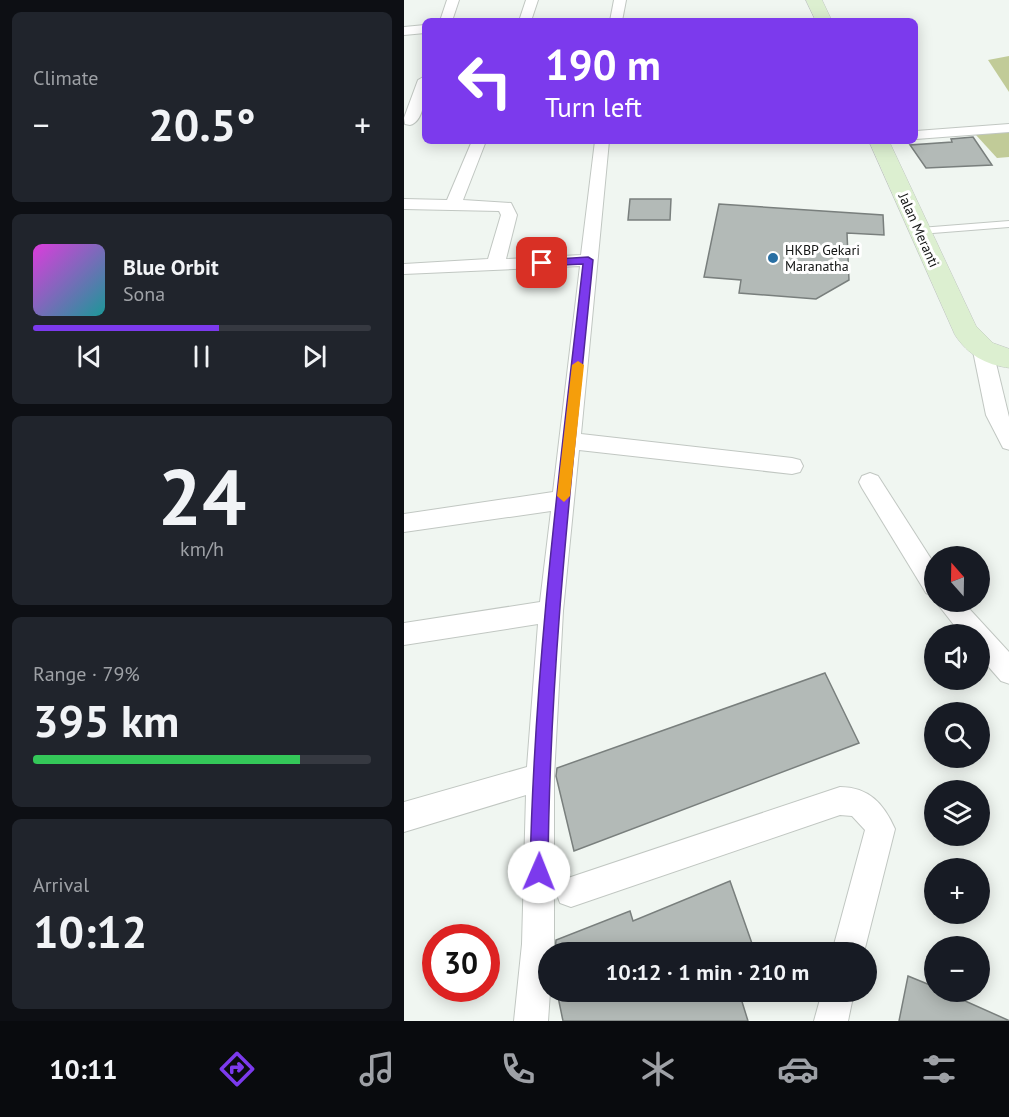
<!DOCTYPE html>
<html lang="en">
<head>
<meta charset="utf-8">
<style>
  body { margin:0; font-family:"PT Sans",sans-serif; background:#20242c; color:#f1f3f6; height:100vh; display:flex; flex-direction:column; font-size:22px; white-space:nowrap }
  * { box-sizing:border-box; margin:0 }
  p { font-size:20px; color:#9ea1a6 }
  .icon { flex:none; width:33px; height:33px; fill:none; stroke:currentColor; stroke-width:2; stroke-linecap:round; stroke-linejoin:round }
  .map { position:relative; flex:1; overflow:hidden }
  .sheet { display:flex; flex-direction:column; gap:12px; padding:12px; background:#0d0f14; width:404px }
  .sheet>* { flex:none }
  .guide { position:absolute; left:18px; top:18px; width:496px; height:126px; border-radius:9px; box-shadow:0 3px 15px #0003; background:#7c3aed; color:#fff; overflow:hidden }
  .needle { width:39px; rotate:340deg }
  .tools { position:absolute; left:520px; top:546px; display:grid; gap:12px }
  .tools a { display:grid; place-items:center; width:66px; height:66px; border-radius:50%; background:#171b24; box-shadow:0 3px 15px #0003; font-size:30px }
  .speed { position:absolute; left:18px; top:924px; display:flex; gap:12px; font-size:30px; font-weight:700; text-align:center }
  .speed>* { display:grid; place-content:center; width:78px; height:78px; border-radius:50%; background:#171b24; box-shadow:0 3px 15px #0003; line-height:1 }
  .speed .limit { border:9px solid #d22; background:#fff; color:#111 }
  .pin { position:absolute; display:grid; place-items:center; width:51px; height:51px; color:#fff; margin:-26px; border-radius:12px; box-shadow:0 3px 9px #0006 }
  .me { position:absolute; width:66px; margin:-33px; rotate:1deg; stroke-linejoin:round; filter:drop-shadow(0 0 4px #0008) }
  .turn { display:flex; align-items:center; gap:21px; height:126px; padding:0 24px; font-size:27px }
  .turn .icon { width:78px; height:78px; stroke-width:2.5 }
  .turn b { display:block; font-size:42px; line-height:51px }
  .big { font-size:45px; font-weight:600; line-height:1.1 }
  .sheet .tile { flex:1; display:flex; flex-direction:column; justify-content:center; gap:9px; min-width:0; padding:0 21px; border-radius:9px; background:#20242c }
  .sheet .dial { align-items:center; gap:0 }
  .dial b { font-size:78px; line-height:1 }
  .song { display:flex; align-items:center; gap:18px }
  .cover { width:72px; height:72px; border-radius:9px; background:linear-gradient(135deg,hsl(300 70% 55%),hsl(180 70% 35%)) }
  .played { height:6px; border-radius:3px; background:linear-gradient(90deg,#7c3aed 55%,#363941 55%) }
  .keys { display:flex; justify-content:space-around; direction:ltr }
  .heat { display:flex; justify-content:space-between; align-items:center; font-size:33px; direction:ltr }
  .charge { height:9px; border-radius:4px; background:linear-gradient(90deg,#34c759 79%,#363941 0) }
  .trip { position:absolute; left:134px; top:942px; width:339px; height:60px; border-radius:30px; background:#171b24; box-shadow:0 3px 15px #0003; font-weight:600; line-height:60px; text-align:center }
  .menu { display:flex; height:96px; justify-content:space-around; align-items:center; background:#090b0e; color:#9ea1a6 }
  .menu .icon { width:42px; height:42px }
  .menu .selected { color:#7c3aed }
  .menu b { font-size:27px; color:#f1f3f6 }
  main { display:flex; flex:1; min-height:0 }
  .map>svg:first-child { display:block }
  .green { fill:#c1cb98 }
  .building { fill:#b3bab7; stroke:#797f7d; stroke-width:1.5 }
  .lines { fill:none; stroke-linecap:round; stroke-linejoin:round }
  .lane-casing { stroke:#c1c7c2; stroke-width:2 }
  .street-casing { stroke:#c1c7c2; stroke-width:2 }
  .secondary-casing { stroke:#c1c7c2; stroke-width:1 }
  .lane { fill:#fff; fill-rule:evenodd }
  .street { fill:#fff; fill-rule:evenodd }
  .secondary { fill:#dcefd0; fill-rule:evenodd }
  .route { fill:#7c3aed; stroke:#51269a; stroke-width:1.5 }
  .slow { fill:#f59e0b }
  .poi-dot { fill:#286fa3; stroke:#fff; stroke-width:2 }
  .labels { text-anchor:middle; stroke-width:6; stroke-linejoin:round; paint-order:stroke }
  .far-street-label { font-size:14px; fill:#131514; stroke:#fff }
  .far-poi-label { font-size:14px; fill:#131514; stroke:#fff; text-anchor:start }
</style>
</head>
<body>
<main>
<section class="sheet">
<div class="tile"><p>Climate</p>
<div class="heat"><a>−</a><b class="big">20.5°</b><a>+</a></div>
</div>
<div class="tile">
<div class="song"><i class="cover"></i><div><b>Blue Orbit</b><p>Sona</p></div></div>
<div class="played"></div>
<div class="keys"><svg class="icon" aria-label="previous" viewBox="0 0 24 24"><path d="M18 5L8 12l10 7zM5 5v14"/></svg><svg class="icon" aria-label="pause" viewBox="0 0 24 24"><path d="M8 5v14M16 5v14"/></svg><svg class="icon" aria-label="next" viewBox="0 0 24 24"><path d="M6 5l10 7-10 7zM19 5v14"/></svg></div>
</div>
<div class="tile dial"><b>24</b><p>km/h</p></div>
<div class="tile"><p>Range · 79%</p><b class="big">395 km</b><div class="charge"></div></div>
<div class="tile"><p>Arrival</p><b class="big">10:12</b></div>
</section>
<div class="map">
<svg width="606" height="1021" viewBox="0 0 606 1021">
  <rect width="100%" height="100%" fill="#f0f6f1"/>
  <g class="green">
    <path d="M605,56H606L605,92L584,60Z"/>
    <path d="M605,131V157L593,158L572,135Z"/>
  </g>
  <g class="building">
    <path d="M569,137L588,165L522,168L506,145L548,142L547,139Z"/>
    <path d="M226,199H267L266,220H224Z"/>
    <path d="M315,204L479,215L480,235L443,233L445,280L412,299L335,293L337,280L300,277Z"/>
    <path d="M421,673L455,743L170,851L152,776L153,768Z"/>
    <path d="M326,881L351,952H151L152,940L226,911L229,921Z"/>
    <path d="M504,976L531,987V992H541L606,1021H495Z"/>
    <path d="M153,992H335L344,1021H159Z"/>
  </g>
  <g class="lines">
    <defs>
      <path id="lane" d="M606,221V227L516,234L512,231L516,228Z"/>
      <g id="street">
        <path d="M43,0H55L48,21H36Z"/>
        <path d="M122,0H134L127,21H115Z"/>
        <path d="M210,0H222L218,21H206Z"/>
        <path d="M21,25V33L0,35V27Z"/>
        <path d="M21,76C21,89 22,121 6,125L1,124L0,118L14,80Z"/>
        <path d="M606,124V132L512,139V131Z"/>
        <path d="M68,141H82L59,200L107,203L113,215L102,259L177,255L191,141H205L177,434L388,458L396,460L399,466L396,472L388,474L175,450L159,611L150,777V944L149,952H144L146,992L144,1021H110L118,944L122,795L0,832V802L123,767L134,624L0,645V623L136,602L147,511L0,532V514L149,492L176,266L0,274V264L84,259L97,215L95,211L0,209V199L43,200Z"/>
        <path d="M579,344L586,346L589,351L606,421V450L599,448L582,415L569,351L572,346Z"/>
        <path d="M466,473L474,476L531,565V597L522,593L458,488L455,482L458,476Z"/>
        <path d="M532,602H559L606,653V684L597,681L576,657V634H557Z"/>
        <path d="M436,787C465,787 480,804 491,829L460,952H428L461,830L448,816L436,815L167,907L156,903L152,892L156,881L167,877Z"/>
        <path d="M418,992H450L444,1021H410Z"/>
      </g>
      <g id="secondary">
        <path d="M402,0H418L428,21H412Z"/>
        <path d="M465,141H485L572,326L589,343L606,349V368C582,365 564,355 551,335Z"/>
      </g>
    </defs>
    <use href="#lane" class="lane-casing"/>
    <use href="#street" class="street-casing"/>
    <use href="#secondary" class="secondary-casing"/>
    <use href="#lane" class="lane"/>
    <use href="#street" class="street"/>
    <use href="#secondary" class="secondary"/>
  </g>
  <path class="route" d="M184,257L189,260C169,464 145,667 144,872L141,879L135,882L128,879L126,872C130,668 156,466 179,264L138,266L132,263L138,260Z"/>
  <path class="slow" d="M174,361L180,365L166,496L160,502L153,496L168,365Z"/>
  <circle class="poi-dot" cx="369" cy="258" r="6"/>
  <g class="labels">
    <g class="far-street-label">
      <text transform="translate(515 230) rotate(66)" y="5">Jalan Meranti</text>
    </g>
    <g class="far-poi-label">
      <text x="381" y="255">HKBP Gekari<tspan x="381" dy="16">Maranatha</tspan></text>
    </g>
  </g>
</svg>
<div class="tools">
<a><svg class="needle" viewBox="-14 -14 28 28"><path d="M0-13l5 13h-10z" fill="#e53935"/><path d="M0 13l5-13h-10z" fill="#9ea1a6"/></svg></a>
<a><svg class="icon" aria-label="sound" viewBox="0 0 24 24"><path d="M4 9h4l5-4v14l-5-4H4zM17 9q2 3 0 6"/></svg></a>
<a><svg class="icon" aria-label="search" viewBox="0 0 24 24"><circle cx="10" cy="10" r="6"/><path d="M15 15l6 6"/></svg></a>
<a><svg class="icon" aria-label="layers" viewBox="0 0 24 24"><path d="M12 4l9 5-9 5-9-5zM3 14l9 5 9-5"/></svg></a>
<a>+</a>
<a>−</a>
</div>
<div class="speed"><div class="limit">30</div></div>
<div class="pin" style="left:138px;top:263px;background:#d93025"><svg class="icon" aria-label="arrive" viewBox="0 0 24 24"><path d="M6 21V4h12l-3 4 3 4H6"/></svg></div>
<svg class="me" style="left:135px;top:872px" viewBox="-20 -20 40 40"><circle r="19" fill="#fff"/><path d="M0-13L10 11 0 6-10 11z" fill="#7c3aed"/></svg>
<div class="trip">10:12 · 1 min · 210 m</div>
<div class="guide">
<div class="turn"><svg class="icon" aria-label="left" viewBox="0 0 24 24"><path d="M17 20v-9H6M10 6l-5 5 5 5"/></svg><div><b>190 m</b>Turn left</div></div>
</div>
</div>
</main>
<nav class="menu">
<b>10:11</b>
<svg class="icon selected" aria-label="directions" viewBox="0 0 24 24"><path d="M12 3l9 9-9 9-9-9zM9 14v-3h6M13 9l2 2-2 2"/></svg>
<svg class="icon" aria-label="music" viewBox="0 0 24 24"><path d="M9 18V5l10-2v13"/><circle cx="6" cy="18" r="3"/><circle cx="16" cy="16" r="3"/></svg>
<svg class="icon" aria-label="phone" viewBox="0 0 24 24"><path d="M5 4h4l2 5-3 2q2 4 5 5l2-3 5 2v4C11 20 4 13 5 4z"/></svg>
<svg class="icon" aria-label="climate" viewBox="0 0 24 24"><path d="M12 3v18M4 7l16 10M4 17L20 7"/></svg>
<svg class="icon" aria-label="car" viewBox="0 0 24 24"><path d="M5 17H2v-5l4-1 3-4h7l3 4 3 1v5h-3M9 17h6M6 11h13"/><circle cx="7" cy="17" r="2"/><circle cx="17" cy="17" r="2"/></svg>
<svg class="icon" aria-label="filters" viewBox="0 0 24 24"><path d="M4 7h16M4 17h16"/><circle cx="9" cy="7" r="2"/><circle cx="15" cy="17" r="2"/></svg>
</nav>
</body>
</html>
